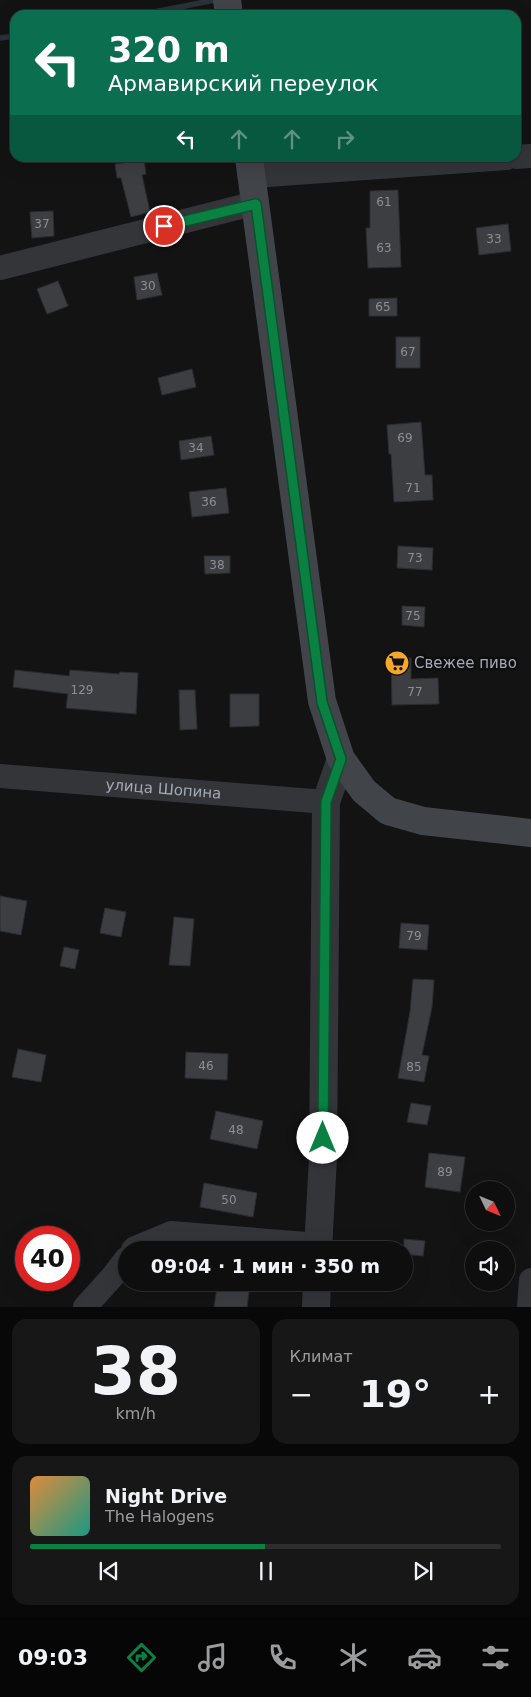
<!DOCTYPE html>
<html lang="ru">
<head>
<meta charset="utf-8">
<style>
  body { margin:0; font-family:"DejaVu Sans",sans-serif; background:#171718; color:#f1f3f6; height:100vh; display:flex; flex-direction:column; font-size:19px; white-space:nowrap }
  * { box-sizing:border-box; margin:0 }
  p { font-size:16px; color:#9b9c9e }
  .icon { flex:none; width:28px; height:28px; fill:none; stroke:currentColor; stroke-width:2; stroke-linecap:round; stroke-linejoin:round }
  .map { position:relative; height:1307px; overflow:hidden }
  .sheet { display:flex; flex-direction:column; gap:12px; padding:12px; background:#080808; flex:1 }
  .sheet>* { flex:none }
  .hud { position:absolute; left:10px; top:10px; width:511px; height:152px; border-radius:15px; box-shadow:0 5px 20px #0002,0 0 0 1px #2e2e2f; background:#0b6e4f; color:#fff; overflow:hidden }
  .needle { width:32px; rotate:133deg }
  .controls { position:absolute; left:465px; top:1181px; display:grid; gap:10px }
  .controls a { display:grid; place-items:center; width:50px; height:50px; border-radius:50%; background:#0e0e0f; box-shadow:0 5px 20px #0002,0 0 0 1px #2e2e2f; font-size:25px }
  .speed { position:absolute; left:15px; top:1226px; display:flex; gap:10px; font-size:25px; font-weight:700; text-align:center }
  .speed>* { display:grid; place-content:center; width:65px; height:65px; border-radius:50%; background:#0e0e0f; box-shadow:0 5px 20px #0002,0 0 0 1px #2e2e2f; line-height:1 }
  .speed .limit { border:8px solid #d22; background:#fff; color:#111 }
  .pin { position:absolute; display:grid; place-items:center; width:42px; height:42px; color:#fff; margin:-21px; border:2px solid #fff; border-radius:50%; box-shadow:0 1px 5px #0007 }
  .me { position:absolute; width:55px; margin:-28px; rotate:0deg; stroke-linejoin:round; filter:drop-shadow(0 0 4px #0008) }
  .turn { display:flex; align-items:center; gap:18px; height:105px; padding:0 15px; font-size:22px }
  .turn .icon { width:65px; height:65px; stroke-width:2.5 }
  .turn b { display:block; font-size:35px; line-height:42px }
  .lanes { display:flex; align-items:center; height:48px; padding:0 15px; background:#0003; justify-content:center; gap:25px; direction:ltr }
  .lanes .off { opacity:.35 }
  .big { font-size:38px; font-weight:700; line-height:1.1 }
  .sheet .widget { flex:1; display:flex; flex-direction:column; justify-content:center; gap:8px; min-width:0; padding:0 18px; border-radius:15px; background:#171718 }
  .sheet .dial { align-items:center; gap:0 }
  .dial b { font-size:65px; line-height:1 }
  .song { display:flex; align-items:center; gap:15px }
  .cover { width:60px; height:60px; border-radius:8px; background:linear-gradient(135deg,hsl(30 70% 55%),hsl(170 70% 35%)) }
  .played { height:5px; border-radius:2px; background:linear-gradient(90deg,#0b8043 50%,#2e2e2f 50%) }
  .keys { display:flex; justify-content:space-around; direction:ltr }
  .heat { display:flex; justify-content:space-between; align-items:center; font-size:28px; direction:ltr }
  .sheet .tiles { flex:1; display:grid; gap:12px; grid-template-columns:1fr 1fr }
  .widget:last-child { grid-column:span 2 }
  .trip { position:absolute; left:118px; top:1241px; width:295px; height:50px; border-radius:25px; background:#0e0e0f; box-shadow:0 5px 20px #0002,0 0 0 1px #2e2e2f; font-weight:700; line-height:50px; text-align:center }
  .tabs { display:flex; height:80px; justify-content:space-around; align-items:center; background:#060606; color:#9b9c9e }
  .tabs .icon { width:35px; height:35px }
  .tabs .selected { color:#0b8043 }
  .tabs b { font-size:22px; color:#f1f3f6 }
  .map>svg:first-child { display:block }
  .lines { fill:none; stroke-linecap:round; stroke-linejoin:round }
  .stream { stroke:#293238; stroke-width:5.5 }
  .building { fill:#3d3e41; stroke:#2d2d30 }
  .minor { stroke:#343539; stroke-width:24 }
  .tertiary { stroke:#343539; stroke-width:28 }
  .secondary { stroke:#414449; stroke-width:28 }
  .route-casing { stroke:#07532c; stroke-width:12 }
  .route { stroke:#0b8043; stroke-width:9 }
  .labels { text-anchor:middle; stroke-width:5; stroke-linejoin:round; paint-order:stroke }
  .number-label { font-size:12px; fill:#8a8f98 }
  .poi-label { font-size:15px; fill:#a4aab5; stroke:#0e0e0f; text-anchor:start }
  .street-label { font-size:15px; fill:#a4aab5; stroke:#0e0e0f }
</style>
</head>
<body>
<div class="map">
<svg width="531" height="1307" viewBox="0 0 531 1307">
  <rect width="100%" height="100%" fill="#131314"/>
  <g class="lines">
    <g class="stream">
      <path d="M139,15L215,0"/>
      <path d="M0,38L15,36"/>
    </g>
  </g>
  <g class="building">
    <path d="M144,160L146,174L142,175L150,212L131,217L121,178H117L115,164Z"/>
    <path d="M398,190L401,267L368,268L366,228H370V191Z"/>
    <path d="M53,211L54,236L32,238L30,212Z"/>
    <path d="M508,224L511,251L479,255L476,228Z"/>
    <path d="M157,273L162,295L137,300L134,277Z"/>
    <path d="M58,281L68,306L47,314L37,289Z"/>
    <path d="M397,298V316H369V299Z"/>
    <rect x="396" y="337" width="24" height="31"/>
    <path d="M192,369L196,387L162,395L158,378Z"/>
    <path d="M421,422L425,475H432L433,500L394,502L391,454H389L387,425Z"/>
    <path d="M211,436L214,455L181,460L179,441Z"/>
    <path d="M226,488L229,513L192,517L189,492Z"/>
    <path d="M398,546L433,548L432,570L397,568Z"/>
    <path d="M204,556H230V573L205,574Z"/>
    <path d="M402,606L425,607L424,627L402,625Z"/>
    <path d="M391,658H411V679L438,678L439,704L392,705Z"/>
    <path d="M15,670L69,676L70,670L119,674L120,672L138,673L136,714L66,708L68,694L13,687Z"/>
    <path d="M179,690H195L197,729L180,730Z"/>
    <path d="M230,694H259V726L230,727Z"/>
    <path d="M0,896L27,901L21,935L0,931Z"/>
    <path d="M105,908L126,912L121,937L100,933Z"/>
    <path d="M174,917L194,919L190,966L169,965Z"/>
    <path d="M401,923L429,925L427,950L399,948Z"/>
    <path d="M64,947L79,950L75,969L60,966Z"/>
    <path d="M413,979L434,980L432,1007L422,1055L429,1056L424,1082L398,1078L410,1012Z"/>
    <path d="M18,1049L46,1055L41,1082L12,1077Z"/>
    <path d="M186,1052L228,1054L227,1080L185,1078Z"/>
    <path d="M411,1103L431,1106L427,1125L407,1122Z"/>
    <path d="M216,1111L263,1121L257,1149L210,1139Z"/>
    <path d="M429,1153L465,1157L460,1192L425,1187Z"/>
    <path d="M204,1183L257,1193L253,1217L200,1207Z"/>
    <path d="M404,1239L425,1241L423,1256L404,1254Z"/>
    <path d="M217,1287L249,1292L247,1307H214Z"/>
  </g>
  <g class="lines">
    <g class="minor">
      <path d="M516,157L531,156"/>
      <path d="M252,176L507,158"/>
      <path d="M0,268L256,203"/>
      <path id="s1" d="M0,776L326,802"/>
      <path d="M133,1250L135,1248L171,1233L319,1245"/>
      <path d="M85,1307L113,1276L126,1259"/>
      <path d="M529,1307L531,1280"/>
    </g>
    <g class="tertiary">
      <path d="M318,1250L323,1157L326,802L341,759"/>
      <path d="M316,1307L317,1282"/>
    </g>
    <g class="secondary">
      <path d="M227,0L229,15"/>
      <path d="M249,158L322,701L341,759L364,791L388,811L423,821L531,833"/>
    </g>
  </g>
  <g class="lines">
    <defs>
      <path id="route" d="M164,226L256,204L322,702L341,759L326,802L323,1138"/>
    </defs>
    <use href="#route" class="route-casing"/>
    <use href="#route" class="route"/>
  </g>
  <defs>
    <symbol id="supermarket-disc" viewBox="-11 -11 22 22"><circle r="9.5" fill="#f5a729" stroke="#0e0e0f"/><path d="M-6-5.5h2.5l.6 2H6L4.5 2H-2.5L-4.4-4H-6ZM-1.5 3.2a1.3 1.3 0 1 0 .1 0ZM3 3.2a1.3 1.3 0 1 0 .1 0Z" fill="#111"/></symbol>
  </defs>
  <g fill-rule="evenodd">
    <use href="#supermarket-disc" x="383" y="649" width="28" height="28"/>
  </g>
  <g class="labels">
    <g class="number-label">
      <text x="384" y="206">61</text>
      <text x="42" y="228">37</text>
      <text x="494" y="243">33</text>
      <text x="384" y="252">63</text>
      <text x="148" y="290">30</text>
      <text x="383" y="311">65</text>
      <text x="408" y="356">67</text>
      <text x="405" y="442">69</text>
      <text x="196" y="452">34</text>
      <text x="413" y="492">71</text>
      <text x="209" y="506">36</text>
      <text x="415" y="562">73</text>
      <text x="217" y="569">38</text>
      <text x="413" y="620">75</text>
      <text x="82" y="694">129</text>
      <text x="415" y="696">77</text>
      <text x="414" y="940">79</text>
      <text x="206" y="1070">46</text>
      <text x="414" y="1071">85</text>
      <text x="236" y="1134">48</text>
      <text x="445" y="1176">89</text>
      <text x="229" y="1204">50</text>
    </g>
    <g class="poi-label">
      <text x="414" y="668">Свежее пиво</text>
    </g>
    <g class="street-label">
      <text dy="5" stroke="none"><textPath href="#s1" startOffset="164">улица Шопина</textPath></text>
    </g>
  </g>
</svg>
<div class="controls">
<a><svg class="needle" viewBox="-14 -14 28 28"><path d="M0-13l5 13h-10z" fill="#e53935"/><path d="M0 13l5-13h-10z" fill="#9b9c9e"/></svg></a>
<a><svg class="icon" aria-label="sound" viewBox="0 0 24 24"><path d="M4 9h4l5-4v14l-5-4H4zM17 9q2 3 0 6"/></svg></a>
</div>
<div class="speed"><div class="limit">40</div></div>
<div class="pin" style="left:164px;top:226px;background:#d93025"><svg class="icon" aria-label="arrive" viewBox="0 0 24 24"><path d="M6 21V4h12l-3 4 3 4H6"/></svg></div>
<svg class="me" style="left:323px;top:1138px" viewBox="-20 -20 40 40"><circle r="19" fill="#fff"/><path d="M0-13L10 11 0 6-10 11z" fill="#0b8043"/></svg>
<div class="trip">09:04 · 1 мин · 350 m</div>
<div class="hud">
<div class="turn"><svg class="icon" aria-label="left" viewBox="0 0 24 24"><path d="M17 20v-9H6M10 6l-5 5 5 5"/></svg><div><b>320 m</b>Армавирский переулок</div></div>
<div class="lanes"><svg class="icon" aria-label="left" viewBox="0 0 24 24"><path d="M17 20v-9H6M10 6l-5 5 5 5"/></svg><svg class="icon off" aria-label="ahead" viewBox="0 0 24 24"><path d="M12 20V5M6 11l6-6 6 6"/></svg><svg class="icon off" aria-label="ahead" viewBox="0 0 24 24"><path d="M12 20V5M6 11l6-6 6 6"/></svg><svg class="icon off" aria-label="right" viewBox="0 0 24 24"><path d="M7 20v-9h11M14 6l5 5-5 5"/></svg></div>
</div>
</div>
<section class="sheet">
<div class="tiles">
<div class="widget dial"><b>38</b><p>km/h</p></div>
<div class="widget"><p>Климат</p>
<div class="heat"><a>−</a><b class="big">19°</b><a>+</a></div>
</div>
<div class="widget">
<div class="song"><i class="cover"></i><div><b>Night Drive</b><p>The Halogens</p></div></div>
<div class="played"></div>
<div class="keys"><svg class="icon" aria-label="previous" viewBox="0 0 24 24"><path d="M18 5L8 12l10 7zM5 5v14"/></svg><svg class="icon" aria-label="pause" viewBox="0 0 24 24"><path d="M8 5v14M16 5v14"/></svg><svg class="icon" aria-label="next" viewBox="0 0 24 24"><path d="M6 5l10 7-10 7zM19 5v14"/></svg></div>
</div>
</div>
</section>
<nav class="tabs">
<b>09:03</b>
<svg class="icon selected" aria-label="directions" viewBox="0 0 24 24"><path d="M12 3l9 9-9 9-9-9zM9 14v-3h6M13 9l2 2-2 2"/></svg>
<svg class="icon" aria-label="music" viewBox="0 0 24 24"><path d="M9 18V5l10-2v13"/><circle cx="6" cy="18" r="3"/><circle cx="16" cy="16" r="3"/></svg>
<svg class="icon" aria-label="phone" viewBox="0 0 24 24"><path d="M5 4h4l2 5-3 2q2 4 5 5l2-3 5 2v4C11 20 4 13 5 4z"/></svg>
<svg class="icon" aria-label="climate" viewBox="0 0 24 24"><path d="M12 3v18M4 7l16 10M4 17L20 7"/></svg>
<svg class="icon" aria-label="car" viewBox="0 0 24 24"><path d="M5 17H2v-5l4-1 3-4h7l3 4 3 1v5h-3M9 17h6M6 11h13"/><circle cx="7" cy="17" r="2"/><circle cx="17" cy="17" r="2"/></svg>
<svg class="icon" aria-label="filters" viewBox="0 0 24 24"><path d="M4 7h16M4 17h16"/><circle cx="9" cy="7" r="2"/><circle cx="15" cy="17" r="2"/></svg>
</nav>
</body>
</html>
